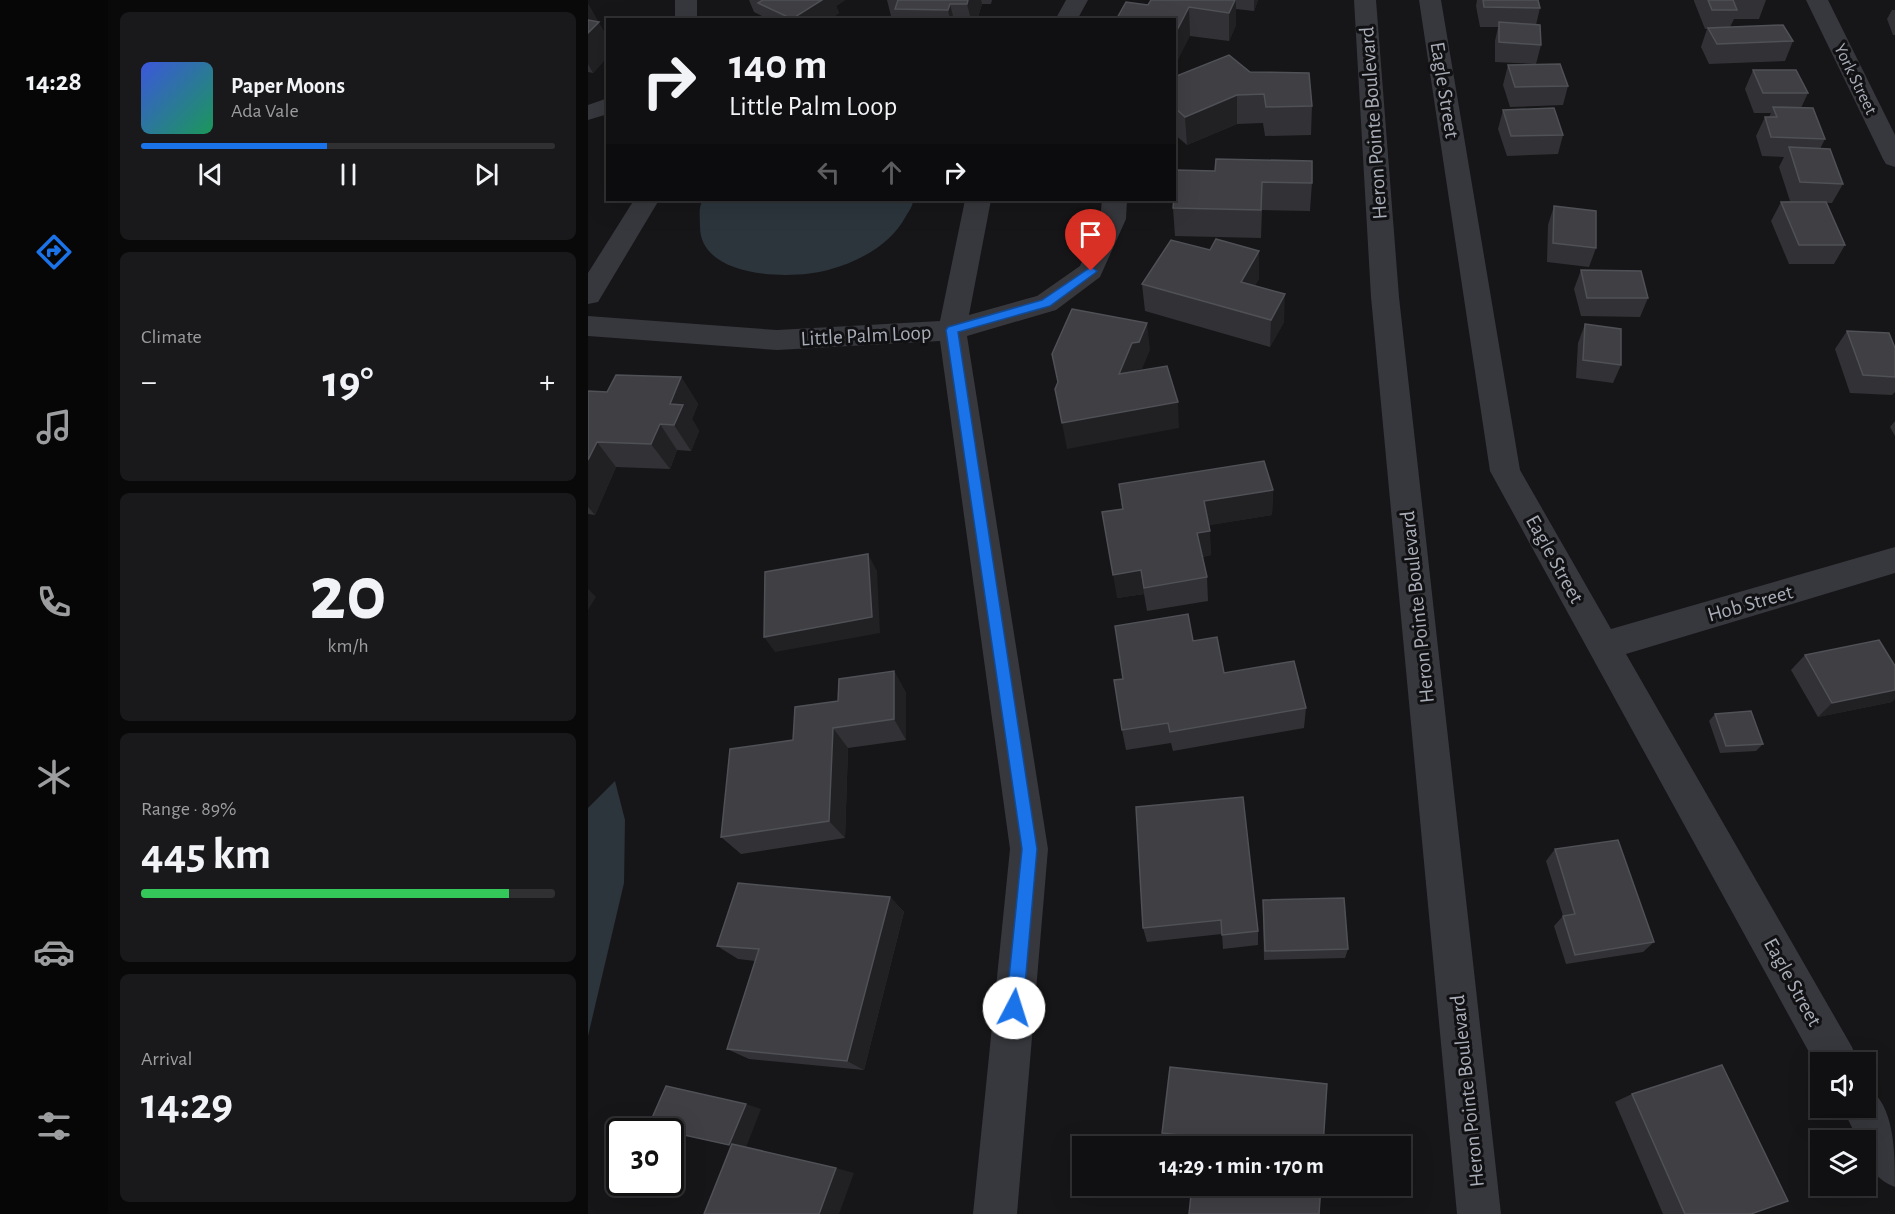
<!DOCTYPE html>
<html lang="en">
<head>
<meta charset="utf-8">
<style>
  body { margin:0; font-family:"Alegreya Sans",sans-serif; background:#19191b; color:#f1f3f6; height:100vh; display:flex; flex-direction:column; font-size:22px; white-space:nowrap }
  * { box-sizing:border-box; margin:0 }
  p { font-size:20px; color:#9c9d9f }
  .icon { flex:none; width:33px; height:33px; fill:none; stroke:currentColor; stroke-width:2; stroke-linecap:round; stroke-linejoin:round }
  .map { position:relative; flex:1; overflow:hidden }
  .side { display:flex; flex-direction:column; gap:12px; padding:12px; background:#09090a; width:480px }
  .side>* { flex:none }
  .guide { position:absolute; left:18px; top:18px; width:570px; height:183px; border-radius:0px; box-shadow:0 6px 24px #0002,0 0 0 2px #303032; background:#101012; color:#f1f3f6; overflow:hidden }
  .tools { position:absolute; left:1222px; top:1052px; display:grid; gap:12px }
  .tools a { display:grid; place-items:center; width:66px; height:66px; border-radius:0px; background:#101012; box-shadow:0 6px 24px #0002,0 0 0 2px #303032; font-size:30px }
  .speed { position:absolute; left:18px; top:1118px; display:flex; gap:12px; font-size:30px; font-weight:700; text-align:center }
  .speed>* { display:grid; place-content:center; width:78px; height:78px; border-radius:50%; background:#101012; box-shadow:0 6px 24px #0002,0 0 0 2px #303032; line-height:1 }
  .speed .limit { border:3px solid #111; border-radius:9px; background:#fff; color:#111 }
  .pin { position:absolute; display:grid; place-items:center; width:51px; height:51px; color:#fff; margin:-62px -26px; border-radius:50% 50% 50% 0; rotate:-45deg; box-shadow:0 0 6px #0007 }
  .pin .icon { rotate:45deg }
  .me { position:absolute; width:66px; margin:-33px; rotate:5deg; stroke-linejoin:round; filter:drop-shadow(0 0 4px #0008) }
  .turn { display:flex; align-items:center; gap:21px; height:126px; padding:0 24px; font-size:27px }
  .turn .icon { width:78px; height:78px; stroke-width:2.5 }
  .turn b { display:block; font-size:42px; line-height:51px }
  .lanes { display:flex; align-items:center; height:57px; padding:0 24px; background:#0003; justify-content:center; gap:30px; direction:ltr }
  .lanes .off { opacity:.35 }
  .big { font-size:45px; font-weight:700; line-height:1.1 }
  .side .card { flex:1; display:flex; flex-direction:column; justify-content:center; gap:9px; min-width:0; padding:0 21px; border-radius:9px; background:#19191b }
  .side .dial { align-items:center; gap:0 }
  .dial b { font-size:78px; line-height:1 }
  .song { display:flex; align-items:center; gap:18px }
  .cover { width:72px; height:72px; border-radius:9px; background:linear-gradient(135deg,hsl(230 70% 55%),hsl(150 70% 35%)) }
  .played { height:6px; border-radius:3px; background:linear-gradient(90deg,#1a73e8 45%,#303032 45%) }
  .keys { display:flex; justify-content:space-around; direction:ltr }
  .heat { display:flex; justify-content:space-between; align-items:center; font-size:33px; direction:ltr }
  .charge { height:9px; border-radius:4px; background:linear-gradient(90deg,#34c759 89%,#303032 0) }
  .trip { position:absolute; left:484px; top:1136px; width:339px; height:60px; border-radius:0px; background:#101012; box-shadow:0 6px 24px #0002,0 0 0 2px #303032; font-weight:700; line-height:60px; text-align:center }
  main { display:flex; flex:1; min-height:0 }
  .tab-bar { display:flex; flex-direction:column; width:108px; justify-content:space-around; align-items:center; background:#060607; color:#9c9d9f }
  .tab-bar .icon { width:42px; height:42px }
  .tab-bar .selected { color:#1a73e8 }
  .tab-bar b { font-size:27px; color:#f1f3f6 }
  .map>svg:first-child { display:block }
  .water { fill:#2c353c }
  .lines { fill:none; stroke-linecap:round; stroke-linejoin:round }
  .minor { fill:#37383d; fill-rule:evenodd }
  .wall { fill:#323236 }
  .shaded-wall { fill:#212124 }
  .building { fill:#3f3f44; stroke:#4f5156; stroke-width:1.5 }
  .route { fill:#1a73e8; stroke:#114b97; stroke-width:1.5 }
  .labels { text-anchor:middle; stroke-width:6; stroke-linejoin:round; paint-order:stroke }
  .far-street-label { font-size:18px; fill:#a8adb8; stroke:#111113 }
  .street-label { font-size:21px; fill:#a8adb8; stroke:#111113 }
</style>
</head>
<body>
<main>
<nav class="tab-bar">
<b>14:28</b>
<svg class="icon selected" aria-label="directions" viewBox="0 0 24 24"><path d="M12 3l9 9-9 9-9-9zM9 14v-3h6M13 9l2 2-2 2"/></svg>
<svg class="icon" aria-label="music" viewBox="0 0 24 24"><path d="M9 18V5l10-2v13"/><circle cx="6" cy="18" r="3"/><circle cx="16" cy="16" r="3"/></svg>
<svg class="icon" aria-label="phone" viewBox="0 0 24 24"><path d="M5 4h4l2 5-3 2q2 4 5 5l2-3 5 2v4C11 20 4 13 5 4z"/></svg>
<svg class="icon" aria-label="climate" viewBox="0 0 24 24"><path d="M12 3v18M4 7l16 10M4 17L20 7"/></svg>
<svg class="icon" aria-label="car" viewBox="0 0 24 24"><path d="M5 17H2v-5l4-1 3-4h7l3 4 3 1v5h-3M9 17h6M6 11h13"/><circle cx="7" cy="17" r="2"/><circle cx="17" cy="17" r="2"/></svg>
<svg class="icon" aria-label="filters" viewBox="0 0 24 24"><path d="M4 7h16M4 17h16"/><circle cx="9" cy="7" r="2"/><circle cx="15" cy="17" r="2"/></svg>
</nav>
<section class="side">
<div class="card">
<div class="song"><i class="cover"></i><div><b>Paper Moons</b><p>Ada Vale</p></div></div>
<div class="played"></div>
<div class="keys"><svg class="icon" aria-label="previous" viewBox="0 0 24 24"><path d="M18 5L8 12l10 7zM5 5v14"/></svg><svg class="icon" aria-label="pause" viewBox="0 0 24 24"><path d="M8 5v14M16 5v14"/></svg><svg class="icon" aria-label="next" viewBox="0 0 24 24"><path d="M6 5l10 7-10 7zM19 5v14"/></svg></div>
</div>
<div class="card"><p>Climate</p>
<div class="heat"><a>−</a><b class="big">19°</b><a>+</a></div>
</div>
<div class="card dial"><b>20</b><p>km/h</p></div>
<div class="card"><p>Range · 89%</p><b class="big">445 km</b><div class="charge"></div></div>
<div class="card"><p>Arrival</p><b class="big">14:29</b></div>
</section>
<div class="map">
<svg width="1307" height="1214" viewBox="0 0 1307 1214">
  <rect width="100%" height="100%" fill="#161618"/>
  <g class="water">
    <path d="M115,200H325C325,206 321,211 318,216C303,245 270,262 240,270C205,280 111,279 112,226C112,217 110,207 115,200Z"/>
    <path d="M27,781L37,820L36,883L0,1036V808Z"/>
  </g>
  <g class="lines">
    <g class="minor">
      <rect x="87" y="0" width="22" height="20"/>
      <path d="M478,0H500L489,20H467Z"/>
      <path d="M766,0H788L811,297L913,1214H869L783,297Z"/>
      <path d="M831,0H853L932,470L1023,629L1307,547V573L1038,654L1264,1047L1270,1062H1233V1074L902,471Z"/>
      <path d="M1218,0H1240L1307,135V167L1298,164L1295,159Z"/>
      <path d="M20,98V114L0,120V105Z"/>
      <path d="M46,200H71L10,302L0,304V273Z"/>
      <path d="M377,200H403L381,315L449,296L492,266L512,219L514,200H539L538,219L512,277L468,310L379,336L460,849L429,1214H385L422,849L352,341L189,350L0,336V316L189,330L352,321Z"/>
      <path d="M1278,1087C1307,1103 1307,1153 1307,1187C1285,1178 1278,1164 1278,1140H1270L1254,1107H1278Z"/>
    </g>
  </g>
  <g class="wall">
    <path d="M161,0H257L248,6L251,13L240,20H177L176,17L166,12Z"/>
    <path d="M299,0H404L403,4H394L389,20H304Z"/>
    <path d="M563,0H670L666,11L648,9V25L641,41L602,36L560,5Z"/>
    <path d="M889,0H950L952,8L948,25L953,45L948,64L907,62V41L910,27H892L888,6Z"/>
    <path d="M1106,0H1178L1171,19H1146L1142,27L1205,41L1197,61L1121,64L1113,47L1119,29H1117L1106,1Z"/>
    <path d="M0,4L20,39V56L5,73L0,72Z"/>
    <path d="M1304,10H1307V35H1305L1299,19Z"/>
    <path d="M920,65L980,86L975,105L922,107L915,85Z"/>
    <path d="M1165,70L1220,93L1213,108L1237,139L1232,149L1255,184L1244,203H1238L1257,245L1246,264H1201L1183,221L1193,202L1202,201L1191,167L1196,157L1174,156L1168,136L1177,117H1181L1183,113H1166L1157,89Z"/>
    <path d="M662,72L724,106L723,135L677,136L675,123L649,124L599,145L586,134V77Z"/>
    <path d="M915,110L975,135L970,154L919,156L910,129Z"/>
    <path d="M589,170L724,183L722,211L674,210L673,238L587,236L585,208Z"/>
    <path d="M966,206L1008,248L1001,267L959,262L960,225Z"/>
    <path d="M622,250L671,251V279L666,286L696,322L682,347L557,311L554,284Z"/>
    <path d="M993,270L1060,298L1052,317L993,316L986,289Z"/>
    <path d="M997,324L1033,365L1025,383L988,378L990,343Z"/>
    <path d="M1259,331L1307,348V392L1304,395L1262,393L1247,349Z"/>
    <path d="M93,377L110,404L104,419L111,431L103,451L89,450L82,469L28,467L7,515L0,514V391L19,392Z"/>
    <path d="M1307,421V436L1302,427Z"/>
    <path d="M531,484L685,490L684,515L621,525L623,555L614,557L619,577L620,601L559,611L556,594L529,598L534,509Z"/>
    <path d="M605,641L636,673L718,708L716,728L585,751L583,743L538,750L534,730L535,679Z"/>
    <path d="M1217,655L1304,702L1230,717L1203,670Z"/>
    <path d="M306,671L318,693V740L260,748L257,838L153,854L133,837L250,701Z"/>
    <path d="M1127,714L1175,744L1168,751L1132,753L1121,721Z"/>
    <path d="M548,807L670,931V945L635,949L634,934L559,942L555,928Z"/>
    <path d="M967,849L1066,942L1055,952L978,964L966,926L975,916L958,861Z"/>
    <path d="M302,897L316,912L276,1070L161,1059L139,1049L167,961L150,959L129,946Z"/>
    <path d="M675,900L760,949L757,958L676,960L675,910Z"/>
    <path d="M739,1084L608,1143L578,1140L574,1133Z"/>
    <path d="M1044,1094L1163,1214H1075L1027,1102Z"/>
  </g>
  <g class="shaded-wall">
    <path d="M234,0H257L248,6L251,13L240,20H205L204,19Z"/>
    <path d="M380,0H393L394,4L389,20H383L379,4Z"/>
    <path d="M647,0H648V25L641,41V13Z"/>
    <path d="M666,0H670L666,11Z"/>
    <path d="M0,4L20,39V56L5,73L0,64Z"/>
    <path d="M362,4L366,20H362L360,10Z"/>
    <path d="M601,7L602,36L586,68V36Z"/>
    <path d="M649,95V124L599,145L597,117Z"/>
    <path d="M671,251V279L653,310V282Z"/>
    <path d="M697,294L696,322L682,347L683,320Z"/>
    <path d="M559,323L562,350L554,369L548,370L535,401L531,374L544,343Z"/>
    <path d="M93,377L110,404L104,419L111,431L103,451L86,425L82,404Z"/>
    <path d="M590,402L591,428L479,449L474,423Z"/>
    <path d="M72,424L89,450L82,469L63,444Z"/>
    <path d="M9,442L28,467L7,515L0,507V460Z"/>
    <path d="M685,490L684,515L617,526L616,501Z"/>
    <path d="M622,531L623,555L610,557L609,533Z"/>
    <path d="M280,554L289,571L292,633L187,652L176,637Z"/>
    <path d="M553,570L556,594L529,598L525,575Z"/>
    <path d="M0,589L8,597L0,610Z"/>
    <path d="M306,671L318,693V740L306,719Z"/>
    <path d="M1307,690V699L1304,702L1230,717L1244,703Z"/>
    <path d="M245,728L260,748L257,838L241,821Z"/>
    <path d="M302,897L316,912L276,1070L259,1061Z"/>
    <path d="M158,1104L173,1109L157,1150L141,1145Z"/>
    <path d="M248,1168L266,1173L251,1214H231Z"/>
  </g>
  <g class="building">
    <path d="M174,0H234L204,19L170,3L175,0Z"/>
    <path d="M310,0H380L379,4H362L360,10L307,9Z"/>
    <path d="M563,0H647L641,13L601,7L586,36V20H528L538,2L560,5Z"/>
    <path d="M895,0H950L952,8L896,7Z"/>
    <path d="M1120,0H1145L1149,10H1124Z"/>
    <path d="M0,20L11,22L0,33Z"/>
    <path d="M911,22L952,25L953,45L911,42Z"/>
    <path d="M1195,25L1205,41L1129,44L1120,28Z"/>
    <path d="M641,55L662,72L721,73L724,106L678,107L676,94L649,95L597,117L586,107V77Z"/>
    <path d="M972,64L980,86L927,87L920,65Z"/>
    <path d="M1165,70H1208L1220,93H1175Z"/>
    <path d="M1185,107L1225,108L1237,139L1183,137L1177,117H1189Z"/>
    <path d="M966,108L975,135L923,136L915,110Z"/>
    <path d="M1201,147L1242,149L1255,184L1212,182Z"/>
    <path d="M628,159L724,161V183L674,182L673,210L585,208L589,170L627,171Z"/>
    <path d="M1193,202H1238L1257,245H1211Z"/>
    <path d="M966,206L1008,211V248L965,243Z"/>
    <path d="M628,239L671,251L653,282L697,294L683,320L554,284L583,240L622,250Z"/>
    <path d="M993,270L1053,271L1060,298H999Z"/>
    <path d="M484,309L559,323L551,342L544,343L531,374L579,366L590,402L474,423L467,389L470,382L464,354Z"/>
    <path d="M997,324L1033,329V365L995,360Z"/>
    <path d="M1259,331L1301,333L1307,348V377L1275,375Z"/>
    <path d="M28,375L93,377L82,404L95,405L86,425L72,424L63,444L9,442L0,460V391L19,392Z"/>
    <path d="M676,461L685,490L616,501L622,531L609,533L619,577L556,588L553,570L525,575L514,512L535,509L531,484Z"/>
    <path d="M280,554L284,617L176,637L177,572Z"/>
    <path d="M600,614L605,641L629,637L636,673L706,661L718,708L582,732L580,723L534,730L526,680L535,679L527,626Z"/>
    <path d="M1291,640L1307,666V690L1244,703L1217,655Z"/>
    <path d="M306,671V719L245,728L241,821L133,837L142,749L205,740L207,707L250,701L251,679Z"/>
    <path d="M1163,711L1175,744L1138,746L1127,714Z"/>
    <path d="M655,797L670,931L634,935L633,920L555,928L548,807Z"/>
    <path d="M1030,840L1066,942L987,955L975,916L987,914L967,849Z"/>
    <path d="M150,883L302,897L259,1061L139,1049L171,949L129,946Z"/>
    <path d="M756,898L760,949L677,951L675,900Z"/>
    <path d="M1134,1065L1200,1201L1163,1214H1097L1044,1094Z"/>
    <path d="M582,1067L739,1084L735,1146H608L609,1137L574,1133Z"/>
    <path d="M78,1086L158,1104L141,1145L82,1132V1131H76L60,1127Z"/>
    <path d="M144,1144L248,1168L231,1214H116Z"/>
    <path d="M604,1185H733L731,1214H601Z"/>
  </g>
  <path class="route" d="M503,267L509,271L507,273L462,306L370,332L449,849L435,1008L432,1014L426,1017L420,1014L418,1008L434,849L358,330L360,327L454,300Z"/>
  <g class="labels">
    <g class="far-street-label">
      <text transform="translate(1268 79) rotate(64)" y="6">York Street</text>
    </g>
    <g class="street-label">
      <text transform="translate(857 90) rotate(81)" y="7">Eagle Street</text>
      <text transform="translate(785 123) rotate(-94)" y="7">Heron Pointe Boulevard</text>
      <text transform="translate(278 335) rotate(-3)" y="7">Little Palm Loop</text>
      <text transform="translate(967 559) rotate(61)" y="7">Eagle Street</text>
      <text transform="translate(1162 603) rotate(-16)" y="7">Hob Street</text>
      <text transform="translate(829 607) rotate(-96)" y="7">Heron Pointe Boulevard</text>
      <text transform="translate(1205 982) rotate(61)" y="7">Eagle Street</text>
      <text transform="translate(879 1091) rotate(-96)" y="7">Heron Pointe Boulevard</text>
    </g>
  </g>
</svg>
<div class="tools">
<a><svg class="icon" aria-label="sound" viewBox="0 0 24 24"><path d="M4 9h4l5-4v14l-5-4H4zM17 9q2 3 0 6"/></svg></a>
<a><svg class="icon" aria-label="layers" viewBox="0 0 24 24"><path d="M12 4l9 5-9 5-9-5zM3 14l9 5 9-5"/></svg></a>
</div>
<div class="speed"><div class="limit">30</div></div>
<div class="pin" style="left:503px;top:271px;background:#d93025"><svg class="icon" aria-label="arrive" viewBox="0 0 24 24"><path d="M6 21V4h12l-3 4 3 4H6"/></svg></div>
<svg class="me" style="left:426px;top:1008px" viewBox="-20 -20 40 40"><circle r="19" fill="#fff"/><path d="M0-13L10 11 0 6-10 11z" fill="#1a73e8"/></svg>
<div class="trip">14:29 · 1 min · 170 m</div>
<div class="guide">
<div class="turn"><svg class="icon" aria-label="right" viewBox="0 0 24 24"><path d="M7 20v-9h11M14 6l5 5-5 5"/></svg><div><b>140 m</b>Little Palm Loop</div></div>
<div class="lanes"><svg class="icon off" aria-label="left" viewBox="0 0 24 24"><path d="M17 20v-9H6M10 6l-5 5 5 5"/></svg><svg class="icon off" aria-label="ahead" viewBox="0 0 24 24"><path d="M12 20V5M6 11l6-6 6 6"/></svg><svg class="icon" aria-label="right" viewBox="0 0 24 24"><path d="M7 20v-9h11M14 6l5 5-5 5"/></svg></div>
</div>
</div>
</main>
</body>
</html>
